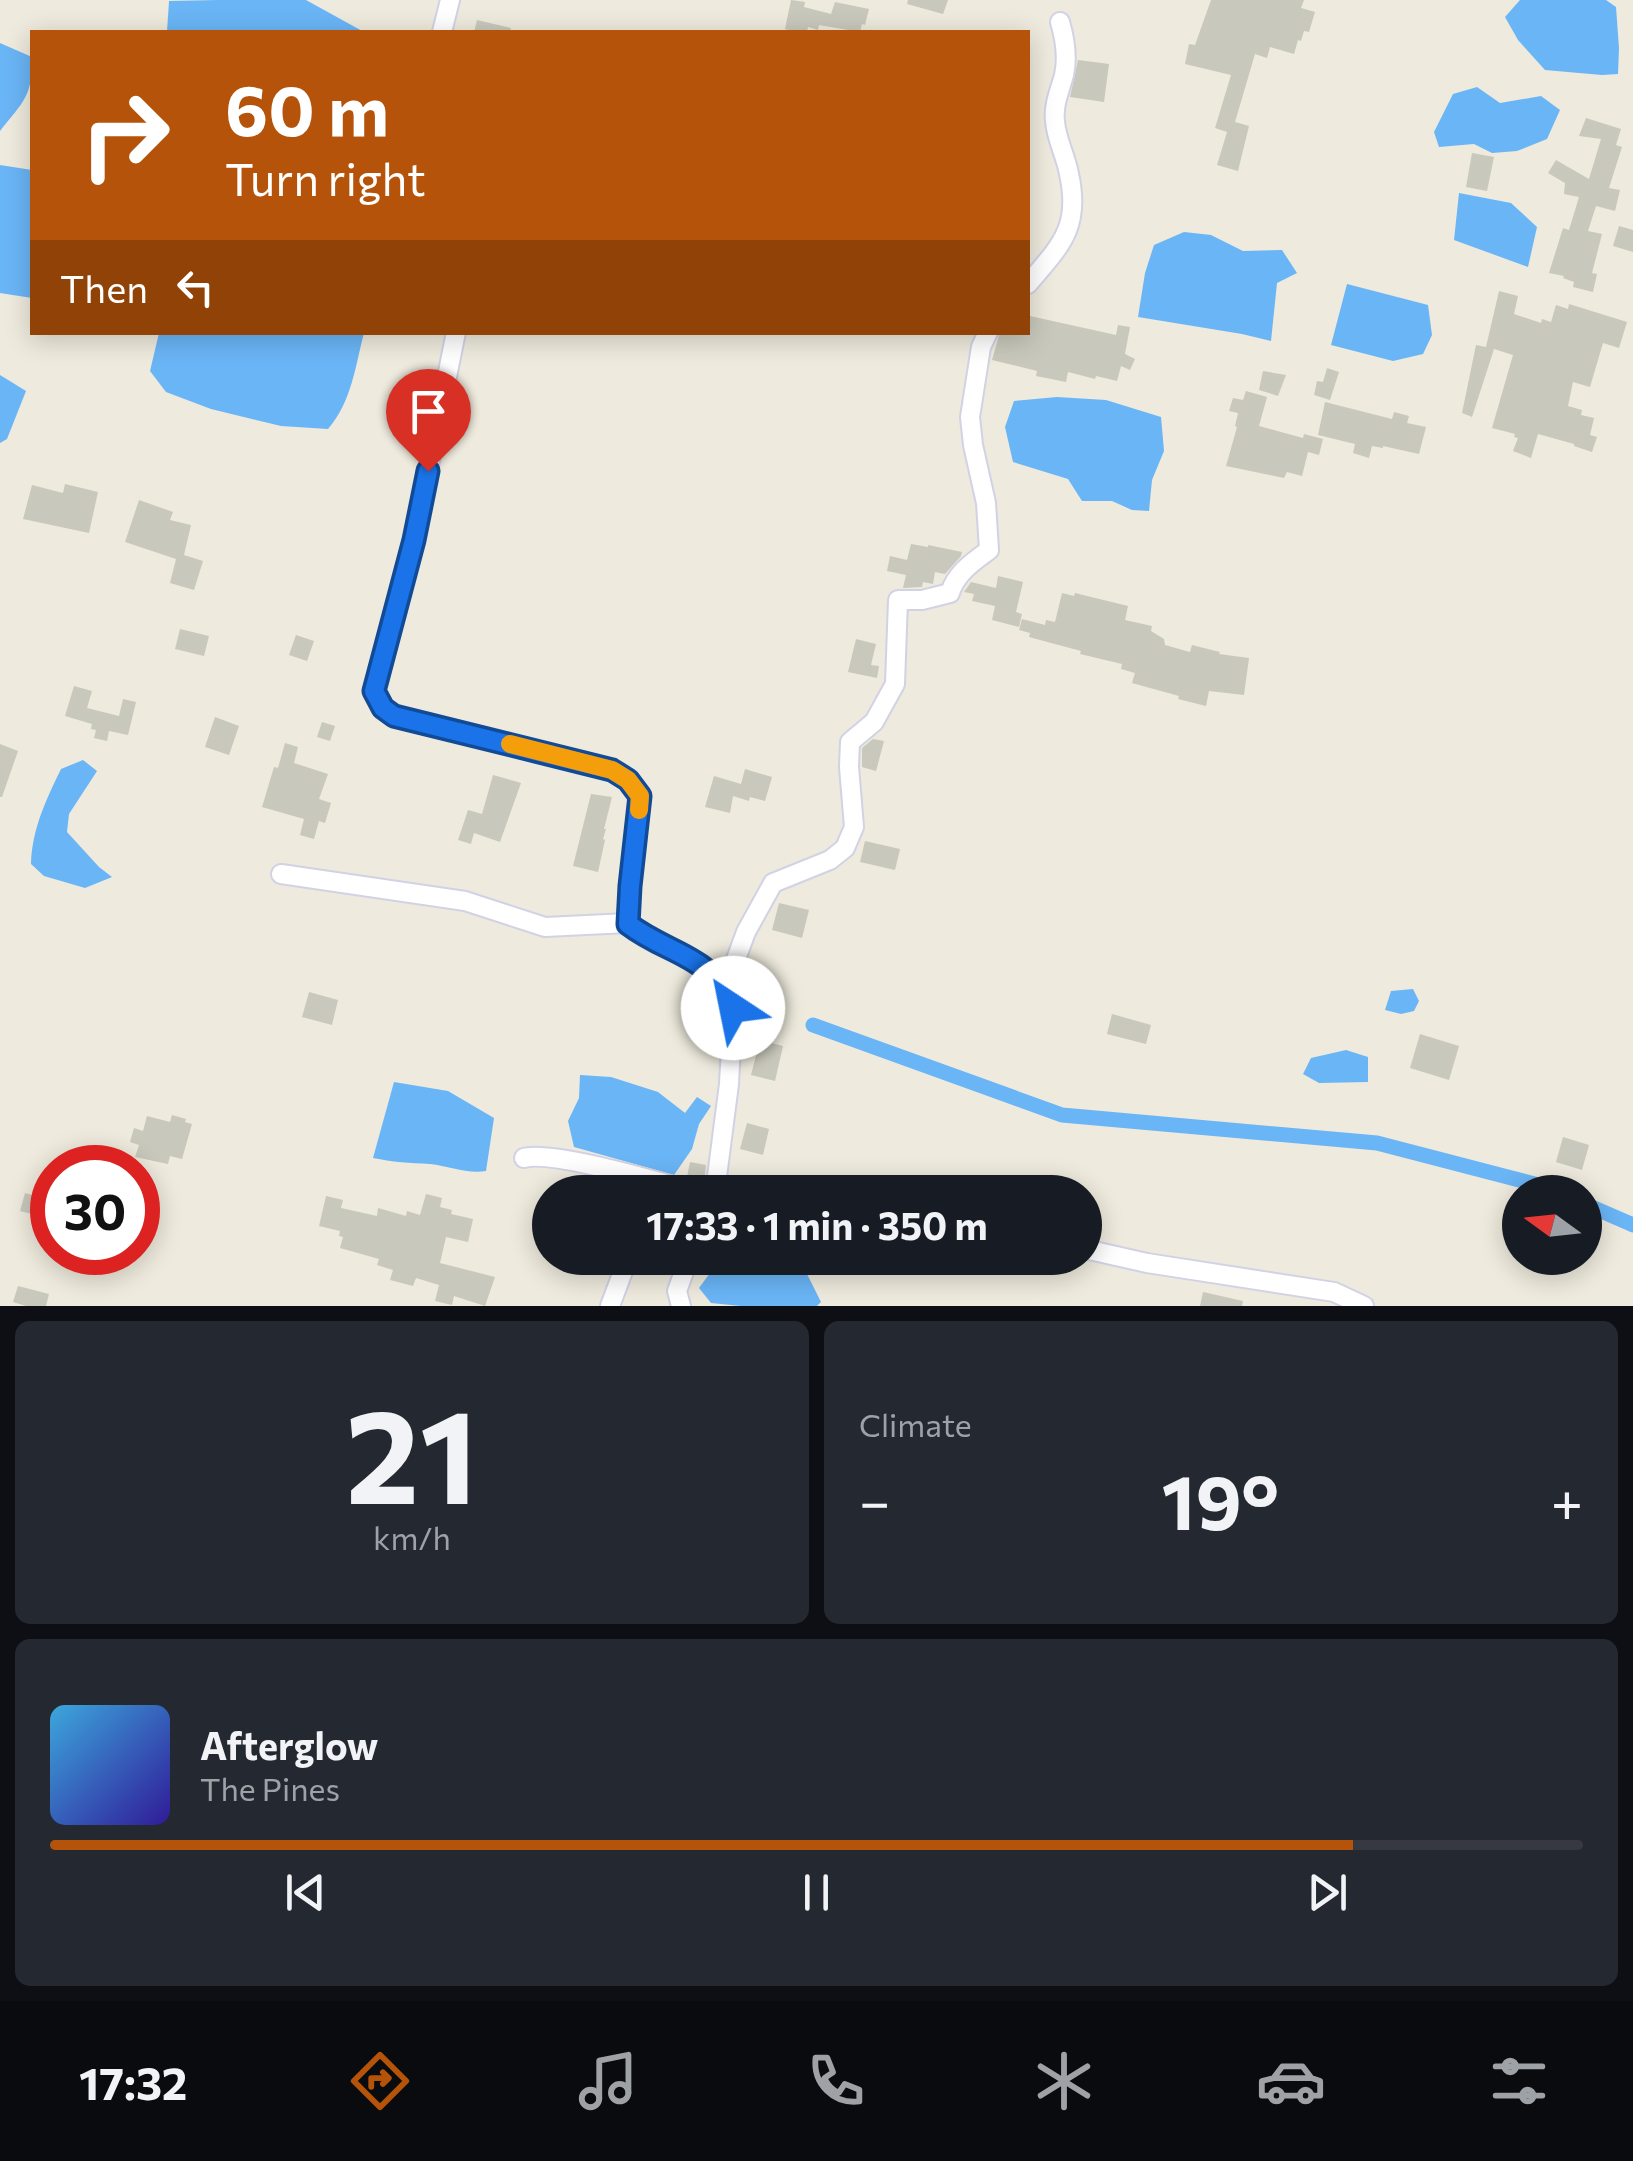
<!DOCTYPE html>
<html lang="en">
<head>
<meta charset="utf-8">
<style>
  body { margin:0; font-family:Commissioner,sans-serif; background:#242831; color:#f1f3f6; height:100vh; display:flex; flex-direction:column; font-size:38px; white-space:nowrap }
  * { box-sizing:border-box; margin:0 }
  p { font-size:32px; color:#9ea1a6 }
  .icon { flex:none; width:55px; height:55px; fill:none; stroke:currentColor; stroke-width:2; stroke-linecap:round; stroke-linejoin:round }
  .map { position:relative; height:1306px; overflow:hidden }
  .drawer { display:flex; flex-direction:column; gap:15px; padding:15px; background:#0d0f14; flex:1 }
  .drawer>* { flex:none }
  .banner { position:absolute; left:30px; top:30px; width:1000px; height:305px; border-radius:0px; box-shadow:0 5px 25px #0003; background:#b45309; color:#fff; overflow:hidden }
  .needle { width:65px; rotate:285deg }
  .controls { position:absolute; left:1502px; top:1175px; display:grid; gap:20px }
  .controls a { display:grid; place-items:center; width:100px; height:100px; border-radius:50%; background:#171b24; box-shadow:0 5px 25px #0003; font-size:50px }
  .speed { position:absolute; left:30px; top:1145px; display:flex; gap:20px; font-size:50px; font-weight:700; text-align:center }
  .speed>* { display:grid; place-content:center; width:130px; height:130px; border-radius:50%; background:#171b24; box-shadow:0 5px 25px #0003; line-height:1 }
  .speed .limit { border:15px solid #d22; background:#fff; color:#111 }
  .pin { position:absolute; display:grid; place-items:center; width:85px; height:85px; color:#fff; margin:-102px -42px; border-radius:50% 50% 50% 0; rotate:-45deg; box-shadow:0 0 10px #0007 }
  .pin .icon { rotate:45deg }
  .me { position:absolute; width:110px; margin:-55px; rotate:326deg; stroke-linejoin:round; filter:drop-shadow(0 0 8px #0008) }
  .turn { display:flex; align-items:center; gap:35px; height:210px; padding:0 30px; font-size:45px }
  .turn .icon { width:130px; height:130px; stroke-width:2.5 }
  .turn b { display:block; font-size:70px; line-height:85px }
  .then { display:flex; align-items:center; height:95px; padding:0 30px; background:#0003; gap:20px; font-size:38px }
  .big { font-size:75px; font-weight:700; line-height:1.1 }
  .drawer .tile { flex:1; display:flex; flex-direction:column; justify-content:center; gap:15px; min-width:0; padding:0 35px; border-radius:15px; background:#242831 }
  .drawer .dial { align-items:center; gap:0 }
  .dial b { font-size:130px; line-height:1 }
  .song { display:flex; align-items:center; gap:30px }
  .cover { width:120px; height:120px; border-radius:15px; background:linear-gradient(135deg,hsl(200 70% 55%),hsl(250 70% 35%)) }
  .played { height:10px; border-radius:5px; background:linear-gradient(90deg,#b45309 85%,#363941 85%) }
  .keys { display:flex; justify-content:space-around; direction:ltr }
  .heat { display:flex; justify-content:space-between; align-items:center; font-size:55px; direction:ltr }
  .drawer .tiles { flex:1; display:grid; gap:15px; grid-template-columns:1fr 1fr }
  .tile:last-child { grid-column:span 2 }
  .trip { position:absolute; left:532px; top:1175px; width:570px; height:100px; border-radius:50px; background:#171b24; box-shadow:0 5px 25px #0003; font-weight:700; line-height:100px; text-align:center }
  .menu { display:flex; height:160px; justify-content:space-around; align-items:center; background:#090b0e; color:#9ea1a6 }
  .menu .icon { width:70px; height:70px }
  .menu .on { color:#b45309 }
  .menu b { font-size:45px; color:#f1f3f6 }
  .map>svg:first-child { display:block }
  .water { fill:#6ab5f6 }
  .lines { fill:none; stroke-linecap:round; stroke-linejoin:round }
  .canal { stroke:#6ab5f6; stroke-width:15 }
  .building { fill:#c9c8bc }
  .street-casing { stroke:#d2d2e5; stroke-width:22 }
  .street { stroke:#fff; stroke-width:18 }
  .route-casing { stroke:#114b97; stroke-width:25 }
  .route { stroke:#1a73e8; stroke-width:18 }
  .slow { stroke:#f59e0b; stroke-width:18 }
</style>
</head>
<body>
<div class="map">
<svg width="1633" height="1306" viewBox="0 0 1633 1306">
  <rect width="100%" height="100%" fill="#eeeadd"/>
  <g class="water">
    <path d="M218,0H306L364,32H167L169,1Z"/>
    <path d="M1520,0H1606L1616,7L1619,48L1618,74L1602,75L1545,70L1518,40L1505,17Z"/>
    <path d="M0,43L32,57C33,96 23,102 0,131Z"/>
    <path d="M1477,87L1500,103L1541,96L1560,110L1547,139L1517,151L1492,153L1474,144L1439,147L1434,132L1453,94Z"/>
    <path d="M0,165L32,170V298L0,293Z"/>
    <path d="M1459,193L1511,203L1537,227L1528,267L1454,240Z"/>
    <path d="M1184,232L1211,235L1243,251L1282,250L1297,273L1277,283L1271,341L1242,334L1138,317L1145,273L1154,245Z"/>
    <path d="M1347,284L1428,305L1432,335L1423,354L1393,361L1331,345Z"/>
    <path d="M159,333V332L364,333C355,367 352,401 328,429L281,426L211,409L166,392L150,371Z"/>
    <path d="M0,375L26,391L7,439L0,443Z"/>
    <path d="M1057,397L1106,400L1161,417L1164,451L1152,480L1149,511L1132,510L1112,501H1082L1068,479L1013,462L1005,427L1014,401Z"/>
    <path d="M83,760L97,771L69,814L67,832L99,867L112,877L85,888L44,876L31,864C32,829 46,800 61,769Z"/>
    <path d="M1413,989L1419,1001L1414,1011L1401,1014L1385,1010L1391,991Z"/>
    <path d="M1346,1050L1368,1057V1082L1319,1083L1303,1074L1311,1058Z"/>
    <path d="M580,1075L611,1077L658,1092L685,1113L697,1097L711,1106L699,1124L692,1149L674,1175L574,1147L568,1121L579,1098Z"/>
    <path d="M394,1082L448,1091L494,1118L486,1171C467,1174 449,1166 430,1164C410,1163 392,1162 373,1158Z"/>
    <path d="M721,1258H781L805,1270L821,1302L817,1306H741L711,1303L699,1288Z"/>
  </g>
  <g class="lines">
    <g class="canal">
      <path d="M813,1025L1062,1115L1377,1143L1546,1187L1559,1192"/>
      <path d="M1585,1204L1633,1225"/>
    </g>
  </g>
  <g class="building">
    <path d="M791,0L805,2L804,7L831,14L835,2L869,9L865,25L862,24L860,32L819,25L818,30L808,27L807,32H796L785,29Z"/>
    <path d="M908,0H948L943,14L907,4Z"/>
    <path d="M1211,0H1304L1301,8L1315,12L1309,32L1304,31L1301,41L1298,40L1294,54L1270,47L1267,58L1255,54L1235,122L1249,126L1238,171L1217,165L1227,132L1215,128L1231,75L1185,64L1189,44L1195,45Z"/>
    <path d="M477,20L511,28L510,32H474Z"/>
    <path d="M1078,60L1109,64L1104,102L1070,97Z"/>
    <path d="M1586,118L1621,129L1616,145L1622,147L1609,188L1620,190L1615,211L1596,206L1588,231L1602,234L1592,273L1597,274L1593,292L1573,287L1574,282L1563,278L1564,276L1549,273L1563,228L1569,230L1579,197L1564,194L1565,183L1548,173L1556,160L1589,179L1601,139L1579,136Z"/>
    <path d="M1472,153L1494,157L1487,191L1466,187Z"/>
    <path d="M1619,226L1633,230V252L1613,246Z"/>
    <path d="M1499,291L1518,296L1514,314L1541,323L1542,319L1551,322L1556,305L1568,309L1569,304L1627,322L1619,348L1603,343L1590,387L1573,382L1568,406L1582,410L1581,415L1594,418L1590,435L1597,437L1592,452L1574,446V444L1538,434L1531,458L1513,451L1518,438L1514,437L1515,434L1492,428L1513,355L1494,349L1472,417L1462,413L1476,345L1486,347Z"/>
    <path d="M1030,316L1116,335L1118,325L1130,327L1125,354L1135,359L1130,370L1121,366L1117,381L1096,376L1095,379L1068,372L1066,382L1036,376L1037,371L992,360L1000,332H1028V322H1029Z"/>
    <path d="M1327,368L1339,372L1330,400L1314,395L1317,381L1323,382Z"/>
    <path d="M1263,371L1286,375L1278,396L1259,390Z"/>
    <path d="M1246,391L1267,397L1259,426L1303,438L1304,434L1323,439L1319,455L1308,452L1302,476L1287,472L1284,478L1226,466L1237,427L1235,426L1238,413L1229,411L1233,398L1243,400Z"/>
    <path d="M1325,402L1392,419L1394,412L1409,416L1407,423L1426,427L1419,454L1383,446V448L1372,446L1369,458L1353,453L1355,444L1318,435Z"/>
    <path d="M65,484L98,492L89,533L23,519L32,485L63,493Z"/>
    <path d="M139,500L173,512L170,520L191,525L184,555L203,561L194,590L170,583L176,559L125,542Z"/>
    <path d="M911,544L928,547V545L962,552L961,556L945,574L935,572L933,584L923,582L922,587L903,588L906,575L887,571L890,556L907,560Z"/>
    <path d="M998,576L1023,582L1016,612L1022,614L1019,627L992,620L995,606L972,601L974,594L964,592L971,582L996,588Z"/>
    <path d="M1062,593L1074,596L1075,593L1128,606L1125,620L1152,626L1151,631L1164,639L1165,645L1190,652L1192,645L1220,652L1219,654L1249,658L1244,695L1209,691L1206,706L1178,699L1179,696L1132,683L1135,673L1121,669L1122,664L1080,654L1081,651L1029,637L1030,633L1019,630L1022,619L1045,625L1046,620L1055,622Z"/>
    <path d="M180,629L209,636L204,656L175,649Z"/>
    <path d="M296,635L314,641L307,661L289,655Z"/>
    <path d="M856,639L876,644L871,665L879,666L877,678L848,672Z"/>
    <path d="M74,686L92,691L87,708L119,716L123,699L136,702L128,735L109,731L107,741L94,738L96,730L91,729L92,724L65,716Z"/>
    <path d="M215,717L239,726L229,755L205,747Z"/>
    <path d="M322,722L335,726L330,741L317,737Z"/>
    <path d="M873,739L884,741L876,771L862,767V748Z"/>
    <path d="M285,743L298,747L294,763L328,774L319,799L331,803L325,823L319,821L314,839L300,835L304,819L262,807L274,767L278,768Z"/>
    <path d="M0,744L18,751L2,797H0Z"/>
    <path d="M745,769L772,777L765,801L750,797L749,801L733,796L730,813L705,807L714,776L741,784Z"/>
    <path d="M493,775L521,783L500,842L474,833L471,844L458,840L468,810L482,814Z"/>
    <path d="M591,794L612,797L604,829H606L603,839L605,840L598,872L573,866Z"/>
    <path d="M865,841L900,849L895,870L860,862Z"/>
    <path d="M779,903L809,910L802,938L772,930Z"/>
    <path d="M309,992L338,1000L332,1025L302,1017Z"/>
    <path d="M1112,1014L1151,1025L1146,1044L1107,1034Z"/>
    <path d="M1420,1034L1459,1046L1449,1080L1410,1068Z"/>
    <path d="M760,1040L783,1046L775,1081L751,1075Z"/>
    <path d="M172,1115L186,1119L185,1122L192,1124L182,1159L170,1156L168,1164L135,1157L139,1145L130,1142L134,1128L143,1131L147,1116L170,1122Z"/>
    <path d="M747,1123L769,1129L763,1155L740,1149Z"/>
    <path d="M1563,1137L1589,1145L1582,1170L1556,1162Z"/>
    <path d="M690,1162L706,1165L704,1183L687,1177Z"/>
    <path d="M25,1193L52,1201L51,1219L20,1211Z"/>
    <path d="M426,1194L442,1198L440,1207L452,1210L451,1214L473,1219L468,1242L446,1237L440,1263L495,1277L485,1306L454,1296L452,1305L435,1301L439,1285L416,1278L413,1286L390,1280L393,1270L377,1265L379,1259L340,1248L343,1237L339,1236L340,1231L319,1226L326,1196L343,1200L341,1208L377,1216L378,1208L406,1216L407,1211L420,1215Z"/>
    <path d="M18,1286L49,1294L46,1306H26L13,1302Z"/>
    <path d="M1203,1292L1243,1301L1242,1306H1200Z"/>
  </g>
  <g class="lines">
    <defs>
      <g id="street">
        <path d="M442,32L450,0"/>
        <path d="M1028,284C1060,246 1081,228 1069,174C1066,156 1056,139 1055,121C1053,105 1060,90 1064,75C1068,57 1065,39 1060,22"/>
        <path d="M456,332L414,540L374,691L383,708L394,716L612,770L629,780L640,796L630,886L628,923L642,934L702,964L725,989L733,1009L729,1084L715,1192"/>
        <path d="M281,874L465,901L545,927L628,923"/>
        <path d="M725,989L746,932L773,883L830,860L845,848L854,827L849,767L850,742L874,722L895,684L898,600H922L950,593C956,573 973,562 989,550L986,503L973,445L970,417L981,347L988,332"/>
        <path d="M524,1158C551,1150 663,1183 695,1192"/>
        <path d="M716,1188L751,1192"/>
        <path d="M1085,1249L1147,1263L1334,1292L1364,1306"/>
        <path d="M610,1306L628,1258"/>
        <path d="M681,1306L677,1291L689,1258"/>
      </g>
    </defs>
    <use href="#street" class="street-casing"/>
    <use href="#street" class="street"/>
  </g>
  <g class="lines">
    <defs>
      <path id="route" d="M428,471L414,540L374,691L383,708L394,716L612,770L628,780L640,796L630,886L628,924C670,956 710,953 733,1008"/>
    </defs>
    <use href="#route" class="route-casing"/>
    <use href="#route" class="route"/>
    <path class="slow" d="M510,744L612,770L628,780L640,796L639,810"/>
  </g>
</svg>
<div class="controls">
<a><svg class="needle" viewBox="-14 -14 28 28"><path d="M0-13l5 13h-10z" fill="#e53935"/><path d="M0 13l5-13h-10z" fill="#9ea1a6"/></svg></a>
</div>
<div class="speed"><div class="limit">30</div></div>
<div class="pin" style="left:428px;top:471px;background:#d93025"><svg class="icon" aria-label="arrive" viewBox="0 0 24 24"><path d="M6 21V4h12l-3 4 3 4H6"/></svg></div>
<svg class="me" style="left:733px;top:1008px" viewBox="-20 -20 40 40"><circle r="19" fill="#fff"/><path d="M0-13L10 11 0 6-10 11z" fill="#1a73e8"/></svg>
<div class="trip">17:33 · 1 min · 350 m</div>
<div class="banner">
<div class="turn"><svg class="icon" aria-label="right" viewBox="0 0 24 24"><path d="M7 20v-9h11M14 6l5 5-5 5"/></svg><div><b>60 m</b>Turn right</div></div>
<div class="then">Then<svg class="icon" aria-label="left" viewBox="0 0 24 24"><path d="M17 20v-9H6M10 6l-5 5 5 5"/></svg></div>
</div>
</div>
<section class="drawer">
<div class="tiles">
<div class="tile dial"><b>21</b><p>km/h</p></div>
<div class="tile"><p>Climate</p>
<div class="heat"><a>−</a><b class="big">19°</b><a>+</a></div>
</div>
<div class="tile">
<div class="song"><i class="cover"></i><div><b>Afterglow</b><p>The Pines</p></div></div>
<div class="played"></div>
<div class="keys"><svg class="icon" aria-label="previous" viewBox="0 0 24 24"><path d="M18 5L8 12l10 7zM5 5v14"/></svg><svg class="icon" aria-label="pause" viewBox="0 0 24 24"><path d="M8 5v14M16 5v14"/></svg><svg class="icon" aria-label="next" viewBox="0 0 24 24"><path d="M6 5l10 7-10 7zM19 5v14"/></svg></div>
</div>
</div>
</section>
<nav class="menu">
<b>17:32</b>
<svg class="icon on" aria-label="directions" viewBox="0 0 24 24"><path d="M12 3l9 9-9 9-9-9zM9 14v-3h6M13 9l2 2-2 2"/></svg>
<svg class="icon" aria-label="music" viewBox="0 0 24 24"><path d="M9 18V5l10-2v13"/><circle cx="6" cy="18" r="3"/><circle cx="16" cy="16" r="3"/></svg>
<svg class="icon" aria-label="phone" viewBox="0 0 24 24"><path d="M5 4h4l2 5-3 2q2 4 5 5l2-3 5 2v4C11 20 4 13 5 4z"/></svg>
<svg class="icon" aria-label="climate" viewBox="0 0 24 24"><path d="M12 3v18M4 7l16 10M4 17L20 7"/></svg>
<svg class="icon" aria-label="car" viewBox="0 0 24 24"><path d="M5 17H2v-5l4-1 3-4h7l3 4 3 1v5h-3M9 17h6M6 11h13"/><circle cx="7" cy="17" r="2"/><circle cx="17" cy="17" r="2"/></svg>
<svg class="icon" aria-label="filters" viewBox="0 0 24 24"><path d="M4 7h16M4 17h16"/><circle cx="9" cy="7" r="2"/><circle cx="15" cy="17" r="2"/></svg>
</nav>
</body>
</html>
